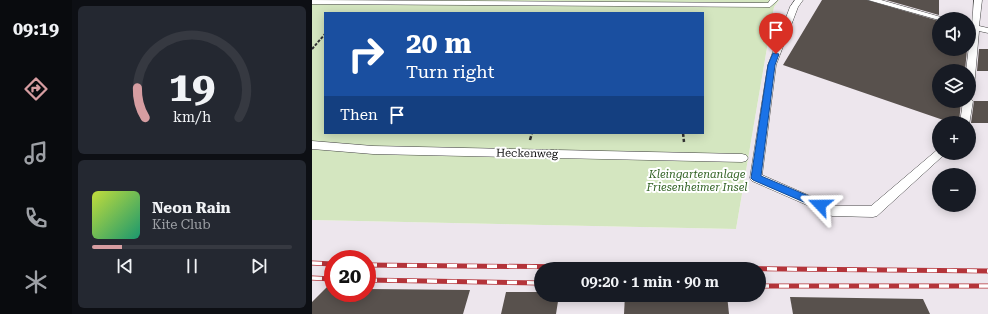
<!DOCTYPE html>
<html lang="en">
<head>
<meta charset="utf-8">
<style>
  body { margin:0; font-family:"Roboto Serif",serif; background:#242831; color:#f1f3f6; height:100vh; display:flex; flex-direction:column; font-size:15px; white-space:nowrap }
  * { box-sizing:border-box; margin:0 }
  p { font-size:13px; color:#9ea1a6 }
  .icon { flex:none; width:22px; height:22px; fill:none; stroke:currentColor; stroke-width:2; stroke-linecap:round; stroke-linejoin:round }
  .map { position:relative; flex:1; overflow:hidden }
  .drawer { display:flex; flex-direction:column; gap:6px; padding:6px; background:#0d0f14; width:240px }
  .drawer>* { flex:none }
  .hud { position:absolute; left:12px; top:12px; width:380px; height:122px; border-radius:0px; box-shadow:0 2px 10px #0003; background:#1a4fa0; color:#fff; overflow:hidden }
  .controls { position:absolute; left:620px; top:12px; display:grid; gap:8px }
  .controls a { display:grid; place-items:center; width:44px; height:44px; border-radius:50%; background:#171b24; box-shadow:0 2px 10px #0003; font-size:20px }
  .speed { position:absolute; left:12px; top:250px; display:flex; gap:8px; font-size:20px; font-weight:700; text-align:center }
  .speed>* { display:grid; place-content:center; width:52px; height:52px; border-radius:50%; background:#171b24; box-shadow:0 2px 10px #0003; line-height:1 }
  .speed .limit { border:6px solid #d22; background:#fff; color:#111 }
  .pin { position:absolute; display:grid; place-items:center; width:34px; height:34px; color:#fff; margin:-41px -17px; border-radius:50% 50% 50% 0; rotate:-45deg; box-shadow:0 0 4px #0007 }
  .pin .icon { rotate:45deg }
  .me { position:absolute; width:44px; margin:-22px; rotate:293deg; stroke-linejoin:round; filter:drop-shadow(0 0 3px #0008) }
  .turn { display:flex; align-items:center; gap:14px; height:84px; padding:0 16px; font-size:18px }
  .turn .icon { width:52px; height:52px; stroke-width:2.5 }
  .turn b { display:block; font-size:28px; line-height:34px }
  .then { display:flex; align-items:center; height:38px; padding:0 16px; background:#0003; gap:8px; font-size:15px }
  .drawer .widget { flex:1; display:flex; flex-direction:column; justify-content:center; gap:6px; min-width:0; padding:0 14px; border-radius:6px; background:#242831 }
  .drawer .dial { align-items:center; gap:0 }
  .dial svg { height:104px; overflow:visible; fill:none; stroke:#363941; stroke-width:7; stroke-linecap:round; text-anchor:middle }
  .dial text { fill:#f1f3f6; stroke:none }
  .song { display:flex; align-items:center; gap:12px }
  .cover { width:48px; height:48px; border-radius:6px; background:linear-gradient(135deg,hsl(70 70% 55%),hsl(160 70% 35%)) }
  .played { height:4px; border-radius:2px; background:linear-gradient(90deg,#d69da1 15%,#363941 15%) }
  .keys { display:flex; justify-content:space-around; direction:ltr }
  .trip { position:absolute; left:222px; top:262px; width:232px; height:40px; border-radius:20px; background:#171b24; box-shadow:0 2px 10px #0003; font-weight:600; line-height:40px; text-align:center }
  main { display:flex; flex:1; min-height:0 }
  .tabs { display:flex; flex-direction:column; width:72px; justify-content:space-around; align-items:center; background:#090b0e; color:#9ea1a6 }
  .tabs .icon { width:28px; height:28px }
  .tabs .active { color:#d69da1 }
  .tabs b { font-size:18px; color:#f1f3f6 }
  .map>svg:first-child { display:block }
  .industrial { fill:#ede6ed; fill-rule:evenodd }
  .green { fill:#d4e6c0; fill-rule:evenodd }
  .building { fill:#58514d }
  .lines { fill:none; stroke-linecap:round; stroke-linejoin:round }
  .lane-casing { stroke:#434343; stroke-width:1 }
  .path-far1 { stroke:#323232; stroke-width:2; stroke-dasharray:3 1.5; stroke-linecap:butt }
  .path { stroke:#323232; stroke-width:2.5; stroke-dasharray:4 2; stroke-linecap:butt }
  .lane { fill:#fff; fill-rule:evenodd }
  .rail-casing { stroke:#b4343a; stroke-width:5 }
  .rail { stroke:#fff; stroke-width:3.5; stroke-dasharray:10; stroke-linecap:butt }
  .route { fill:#1a73e8; stroke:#114b97 }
  .labels { text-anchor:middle; stroke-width:4; stroke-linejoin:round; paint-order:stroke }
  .street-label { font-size:11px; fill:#101010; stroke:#fff }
  .park-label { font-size:11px; font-style:italic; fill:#326325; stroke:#fff }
</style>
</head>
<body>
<main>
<nav class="tabs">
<b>09:19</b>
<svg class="icon active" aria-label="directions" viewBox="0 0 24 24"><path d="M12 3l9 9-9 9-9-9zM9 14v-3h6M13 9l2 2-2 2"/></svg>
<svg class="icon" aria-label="music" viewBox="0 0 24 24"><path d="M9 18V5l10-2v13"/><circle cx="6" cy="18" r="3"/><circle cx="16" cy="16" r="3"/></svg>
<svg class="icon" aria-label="phone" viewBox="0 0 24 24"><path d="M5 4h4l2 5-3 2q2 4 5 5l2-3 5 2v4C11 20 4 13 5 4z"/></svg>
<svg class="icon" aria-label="climate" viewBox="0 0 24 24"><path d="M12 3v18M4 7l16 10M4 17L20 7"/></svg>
</nav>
<section class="drawer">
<div class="widget dial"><svg viewBox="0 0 100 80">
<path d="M14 69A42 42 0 1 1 86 69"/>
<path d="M14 69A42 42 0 0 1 8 46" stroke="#d69da1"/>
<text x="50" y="56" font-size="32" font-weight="700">19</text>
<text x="50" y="72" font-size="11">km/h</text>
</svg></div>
<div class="widget">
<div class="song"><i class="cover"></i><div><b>Neon Rain</b><p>Kite Club</p></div></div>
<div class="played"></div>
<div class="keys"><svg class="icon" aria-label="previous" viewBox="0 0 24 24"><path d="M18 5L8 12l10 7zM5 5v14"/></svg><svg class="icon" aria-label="pause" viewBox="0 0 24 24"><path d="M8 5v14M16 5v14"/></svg><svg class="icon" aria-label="next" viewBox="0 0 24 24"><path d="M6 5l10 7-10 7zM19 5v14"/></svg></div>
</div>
</section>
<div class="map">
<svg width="676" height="314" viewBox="0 0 676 314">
  <rect width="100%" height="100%" fill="#fefcf4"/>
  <path class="industrial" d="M467,0H676V314H0V220L424,229L462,7ZM627,19H657V49H627ZM627,71H657V101H627ZM627,123H657V153H627ZM627,175H657V205H627ZM21,259H55V293H21ZM229,269H447V295H229Z"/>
  <path class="green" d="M0,0H467L462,7L424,229L0,220ZM13,13H391V133H13Z"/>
  <g class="building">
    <path d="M510,0H555L627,21V49H655L653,71H627V101H649L647,123H640L471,65Z"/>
    <path d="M574,0H627V15Z"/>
    <path d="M667,49H676V71H665Z"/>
    <path d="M662,101H676V123H659Z"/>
    <path d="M21,281V293H55V289L158,290L151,314H0V302Z"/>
    <path d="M194,292H229V295H247L244,314H189Z"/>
    <path d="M313,295H415L417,314H312Z"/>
    <path d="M478,297L611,299L618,314H481Z"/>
  </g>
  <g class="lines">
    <defs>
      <g id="lane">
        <path d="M0,0L456,3L458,0H466L458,7L0,4Z"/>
        <path d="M483,0H491L486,7L464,65L450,175L521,206H559L625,150L627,149V153H634L565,216L561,217L520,216L440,181L438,178L456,65L478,7Z"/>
        <path d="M556,0H569L636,19L627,20Z"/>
        <path d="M662,0H670L667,26L676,28V33L667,31L662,88L657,91V71H654L659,29L657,28V24H660Z"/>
        <path d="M657,98L661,101L657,125V123H648L651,101H657Z"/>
        <path d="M0,141L61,146L430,154L434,155L436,158L434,161L430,162L61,154L0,149Z"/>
      </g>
    </defs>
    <use href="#lane" class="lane-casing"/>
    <path class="path-far1" d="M0,49L13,34"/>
    <g class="path">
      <path d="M371,133L372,142"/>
      <path d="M218,140L220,133"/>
    </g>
    <use href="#lane" class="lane"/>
    <defs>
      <g id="rail">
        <path d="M0,263L21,264"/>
        <path d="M55,265L676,271"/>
        <path d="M0,278L21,279"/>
        <path d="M55,280L229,283"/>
        <path d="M447,286H676"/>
      </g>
    </defs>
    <use href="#rail" class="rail-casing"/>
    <use href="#rail" class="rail"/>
  </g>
  <path class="route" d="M461,53L467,54L463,65L449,176L511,202L513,205L511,208L508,209L441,180L439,178L456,65Z"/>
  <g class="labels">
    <g class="street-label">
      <text transform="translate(215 153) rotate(1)" y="4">Heckenweg</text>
    </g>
    <g class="park-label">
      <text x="385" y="178">Kleingartenanlage<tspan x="385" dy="13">Friesenheimer Insel</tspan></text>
    </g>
  </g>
</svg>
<div class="controls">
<a><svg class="icon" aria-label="sound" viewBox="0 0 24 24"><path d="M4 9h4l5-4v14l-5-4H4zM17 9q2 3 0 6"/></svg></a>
<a><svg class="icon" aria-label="layers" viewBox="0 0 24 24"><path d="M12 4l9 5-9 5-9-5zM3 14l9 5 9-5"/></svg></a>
<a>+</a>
<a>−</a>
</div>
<div class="speed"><div class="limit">20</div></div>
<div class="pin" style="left:464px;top:54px;background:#d93025"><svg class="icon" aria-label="arrive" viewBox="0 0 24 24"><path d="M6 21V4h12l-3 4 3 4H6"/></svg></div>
<svg class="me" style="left:508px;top:205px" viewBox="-20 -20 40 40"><path d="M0-17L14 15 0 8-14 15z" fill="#1a73e8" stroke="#fff" stroke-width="4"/></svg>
<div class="trip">09:20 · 1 min · 90 m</div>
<div class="hud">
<div class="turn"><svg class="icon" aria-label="right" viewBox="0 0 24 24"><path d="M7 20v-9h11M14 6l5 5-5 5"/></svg><div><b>20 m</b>Turn right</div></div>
<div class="then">Then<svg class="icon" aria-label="arrive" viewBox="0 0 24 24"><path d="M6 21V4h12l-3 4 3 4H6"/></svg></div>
</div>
</div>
</main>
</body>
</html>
